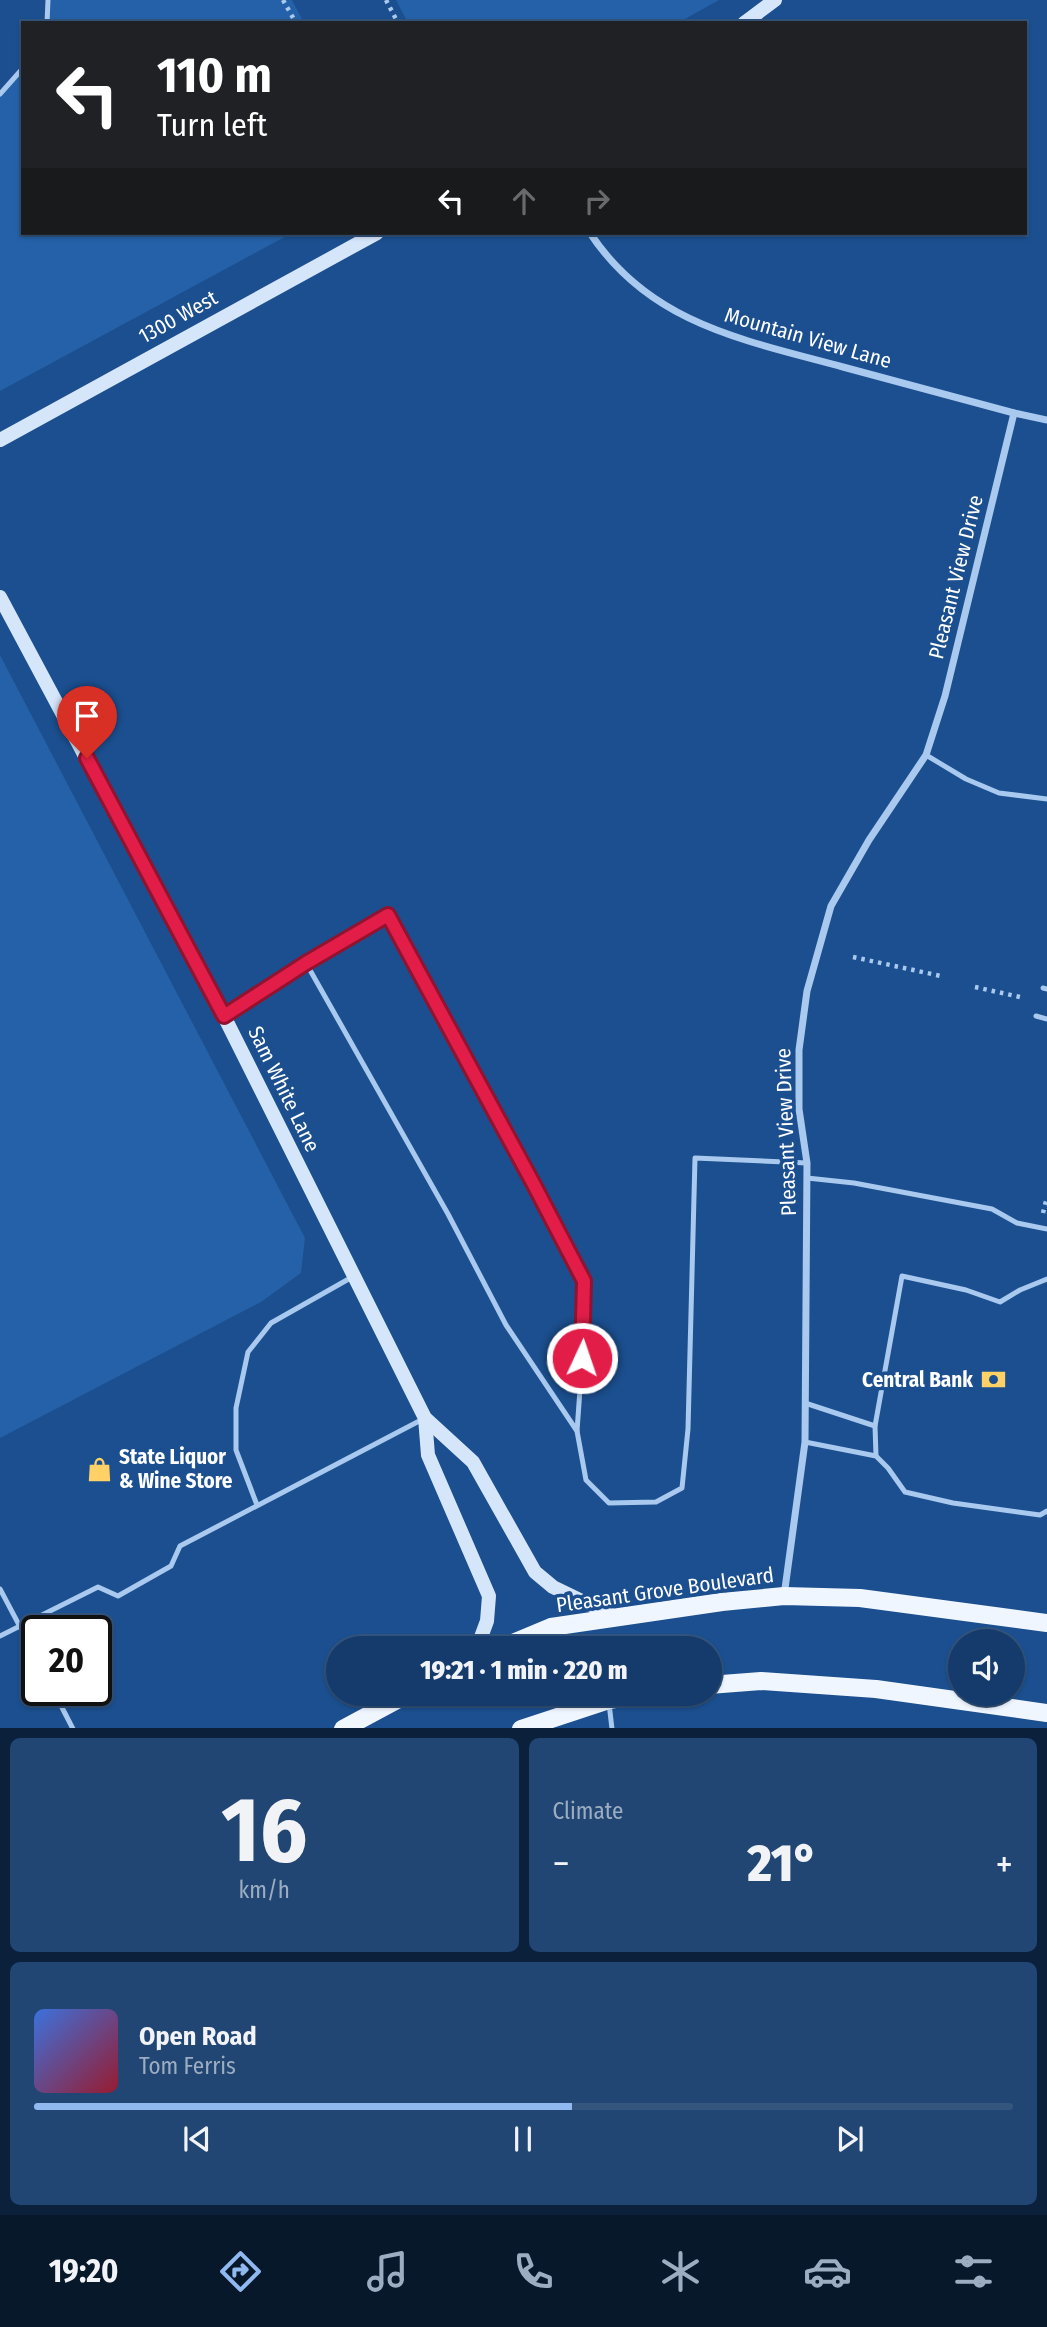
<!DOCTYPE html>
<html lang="en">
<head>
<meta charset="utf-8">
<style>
  body { margin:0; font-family:"Fira Sans Condensed",sans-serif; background:#214673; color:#f1f3f6; height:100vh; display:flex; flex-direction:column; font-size:26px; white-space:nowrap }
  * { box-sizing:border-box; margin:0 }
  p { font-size:23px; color:#9dadc1 }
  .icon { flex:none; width:38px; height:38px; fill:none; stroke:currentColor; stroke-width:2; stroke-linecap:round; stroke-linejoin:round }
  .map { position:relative; height:1728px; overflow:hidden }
  .sheet { display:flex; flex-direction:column; gap:10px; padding:10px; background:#0b203b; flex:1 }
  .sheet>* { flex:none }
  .guide { position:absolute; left:21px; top:21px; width:1006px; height:214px; border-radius:0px; box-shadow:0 2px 5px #0004,0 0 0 2px #33557e; background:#202124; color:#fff; overflow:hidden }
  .buttons { position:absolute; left:948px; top:1629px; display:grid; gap:14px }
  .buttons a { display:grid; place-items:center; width:77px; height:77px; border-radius:50%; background:#143b6b; box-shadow:0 2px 5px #0004,0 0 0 2px #33557e; font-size:35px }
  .speed { position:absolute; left:21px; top:1615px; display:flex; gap:14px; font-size:35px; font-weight:700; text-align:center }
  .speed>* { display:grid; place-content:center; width:91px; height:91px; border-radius:50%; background:#143b6b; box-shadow:0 2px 5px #0004,0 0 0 2px #33557e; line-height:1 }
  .speed .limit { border:4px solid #111; border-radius:10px; background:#fff; color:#111 }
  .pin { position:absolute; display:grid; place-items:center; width:60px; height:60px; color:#fff; margin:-72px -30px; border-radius:50% 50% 50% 0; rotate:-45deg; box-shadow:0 0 7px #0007 }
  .pin .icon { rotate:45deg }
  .me { position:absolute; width:77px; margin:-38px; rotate:3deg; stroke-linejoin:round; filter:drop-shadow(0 0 5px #0008) }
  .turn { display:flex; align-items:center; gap:24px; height:147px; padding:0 21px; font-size:32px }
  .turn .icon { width:91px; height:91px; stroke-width:2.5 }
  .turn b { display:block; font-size:49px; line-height:60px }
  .lanes { display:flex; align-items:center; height:66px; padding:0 21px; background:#0003; justify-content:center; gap:35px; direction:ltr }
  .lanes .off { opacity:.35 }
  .big { font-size:52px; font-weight:800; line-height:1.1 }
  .sheet .card { flex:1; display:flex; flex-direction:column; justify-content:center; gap:10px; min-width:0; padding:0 24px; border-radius:10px; background:#214673 }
  .sheet .dial { align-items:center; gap:0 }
  .dial b { font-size:91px; line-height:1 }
  .song { display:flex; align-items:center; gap:21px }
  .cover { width:84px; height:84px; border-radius:10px; background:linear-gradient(135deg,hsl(220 70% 55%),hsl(350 70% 35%)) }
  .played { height:7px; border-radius:4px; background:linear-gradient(90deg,#90b9f0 55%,#33557e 55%) }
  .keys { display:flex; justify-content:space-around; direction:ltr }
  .heat { display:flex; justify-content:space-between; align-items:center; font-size:38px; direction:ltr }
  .sheet .tiles { flex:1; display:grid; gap:10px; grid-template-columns:1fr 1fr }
  .card:last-child { grid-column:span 2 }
  .trip { position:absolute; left:326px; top:1636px; width:396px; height:70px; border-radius:35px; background:#143b6b; box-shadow:0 2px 5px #0004,0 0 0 2px #33557e; font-weight:800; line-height:70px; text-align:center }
  .tabs { display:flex; height:112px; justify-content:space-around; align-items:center; background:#08182b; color:#9dadc1 }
  .tabs .icon { width:49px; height:49px }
  .tabs .on { color:#90b9f0 }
  .tabs b { font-size:32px; color:#f1f3f6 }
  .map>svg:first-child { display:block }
  .green { fill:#2461a8 }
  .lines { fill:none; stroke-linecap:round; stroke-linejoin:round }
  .path { stroke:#a9c9ee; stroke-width:4.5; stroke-dasharray:3.5 5; stroke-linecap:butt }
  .lane { stroke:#a9c9ee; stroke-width:5 }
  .street { stroke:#a9c9ee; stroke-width:7 }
  .secondary { stroke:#d6e6fa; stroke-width:14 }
  .primary { stroke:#f0f6ff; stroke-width:18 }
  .route-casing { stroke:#92132f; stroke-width:18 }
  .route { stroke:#e11d48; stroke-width:12 }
  .labels { text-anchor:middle; stroke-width:7; stroke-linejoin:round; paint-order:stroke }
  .street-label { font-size:21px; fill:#fff; stroke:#1b4f8f }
  .poi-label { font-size:21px; font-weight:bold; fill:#fff; stroke:#1b4f8f; text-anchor:end }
</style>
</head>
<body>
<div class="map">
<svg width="1047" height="1729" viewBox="0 0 1047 1729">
  <rect width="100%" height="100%" fill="#1b4f8f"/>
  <g class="green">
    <path d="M48,0H292L304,23H47Z"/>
    <path d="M396,0H719L678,23H408Z"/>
    <path d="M23,68V233H292L0,391V94Z"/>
    <path d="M0,655L305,1238L301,1273L261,1302L0,1438Z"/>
  </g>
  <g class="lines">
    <g class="path">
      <path d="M283,0L296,23"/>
      <path d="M386,0L398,23"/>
      <path d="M853,957L941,976"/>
      <path d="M975,987L1020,997"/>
      <path d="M1043,1213L1047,1197"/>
    </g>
    <g class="lane">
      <path d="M47,23L48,0"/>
      <path d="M0,94L23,68"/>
      <path d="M926,755L966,779L999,793L1047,799"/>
      <path d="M306,963L448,1214L506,1325L577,1431"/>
      <path d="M1043,988L1047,989"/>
      <path d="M226,1015L306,963L389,915L584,1281V1334L577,1431L586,1480L609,1503L656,1502L682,1488L688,1429L695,1158L807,1163"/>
      <path d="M1036,1016L1047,1019"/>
      <path d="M807,1178L854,1183L992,1209L1017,1223L1047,1229"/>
      <path d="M805,1403L875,1426"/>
      <path d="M805,1442L876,1456L888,1468L905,1492L953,1503L1040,1515L1047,1511"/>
      <path d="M876,1456L875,1426L902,1276L966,1290L1000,1302L1020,1290L1047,1279"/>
      <path d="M257,1505L236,1450V1408L248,1352L271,1323L354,1276"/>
      <path d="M0,1589L37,1659"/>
      <path d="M0,1636L98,1587L118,1596L171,1566L180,1546L425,1418"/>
      <path d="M53,1690L73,1729"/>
      <path d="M609,1703L612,1729"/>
    </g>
    <g class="street">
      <path d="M590,233C650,324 744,340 843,367C900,382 957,398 1014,413L1047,420"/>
      <path d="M784,1596L805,1442L807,1163L799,1109V1050L807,991L831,906L869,840L926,755L945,696L1014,413"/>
    </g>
    <g class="secondary">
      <path d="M744,23L775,0"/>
      <path d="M0,440L377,233"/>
      <path d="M0,597L224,1016L425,1418L473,1462L535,1572L553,1587L617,1618"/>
      <path d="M425,1418L428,1455L489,1596L487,1621L477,1648"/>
    </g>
    <g class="primary">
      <path d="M501,1648L551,1627L722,1602L784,1596L860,1598L1047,1623"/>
      <path d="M709,1685L761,1681L876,1689L1047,1713"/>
      <path d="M343,1729L408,1694"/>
      <path d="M521,1729L609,1700L647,1694"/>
    </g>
  </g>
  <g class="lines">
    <defs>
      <path id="route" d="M87,758L224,1016L306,963L388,915L533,1183L584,1281L582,1358"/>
    </defs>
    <use href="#route" class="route-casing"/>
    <use href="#route" class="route"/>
  </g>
  <defs>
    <symbol id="bank-bare" viewBox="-9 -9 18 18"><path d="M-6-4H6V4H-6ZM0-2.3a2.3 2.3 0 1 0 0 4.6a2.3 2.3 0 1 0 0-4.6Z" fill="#ffd166" stroke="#1b4f8f" stroke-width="2.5" paint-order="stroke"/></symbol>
    <symbol id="shop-bare" viewBox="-9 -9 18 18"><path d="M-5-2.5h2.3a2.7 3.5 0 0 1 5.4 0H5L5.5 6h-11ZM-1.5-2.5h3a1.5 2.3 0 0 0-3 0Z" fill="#ffd166" stroke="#1b4f8f" stroke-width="2.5" paint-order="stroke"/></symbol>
  </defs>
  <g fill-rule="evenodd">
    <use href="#bank-bare" x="976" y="1362" width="35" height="35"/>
    <use href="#shop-bare" x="82" y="1452" width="35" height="35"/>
  </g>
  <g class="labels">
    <g class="street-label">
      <text transform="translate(178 317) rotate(-29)" y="7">1300 West</text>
      <text transform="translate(808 338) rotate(16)" y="7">Mountain View Lane</text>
      <text transform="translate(956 577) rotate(-76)" y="7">Pleasant View Drive</text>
      <text transform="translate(284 1089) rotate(64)" y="7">Sam White Lane</text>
      <text transform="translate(786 1132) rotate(-92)" y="7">Pleasant View Drive</text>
      <text transform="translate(665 1590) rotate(-8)" y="7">Pleasant Grove Boulevard</text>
    </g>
    <g class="poi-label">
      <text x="973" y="1387">Central Bank</text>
      <text x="119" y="1464" text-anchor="start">State Liquor<tspan x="119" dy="24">&amp; Wine Store</tspan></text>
    </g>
  </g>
</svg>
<div class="buttons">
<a><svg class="icon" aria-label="sound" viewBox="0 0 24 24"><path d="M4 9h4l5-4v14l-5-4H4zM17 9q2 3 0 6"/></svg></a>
</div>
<div class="speed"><div class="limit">20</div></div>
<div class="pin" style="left:87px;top:758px;background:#d93025"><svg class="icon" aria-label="arrive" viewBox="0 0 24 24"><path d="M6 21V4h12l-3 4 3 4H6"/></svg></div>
<svg class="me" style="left:582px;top:1358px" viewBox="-20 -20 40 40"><circle r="17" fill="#e11d48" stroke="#fff" stroke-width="3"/><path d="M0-11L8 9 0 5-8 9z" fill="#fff"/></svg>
<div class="trip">19:21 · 1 min · 220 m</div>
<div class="guide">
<div class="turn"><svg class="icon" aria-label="left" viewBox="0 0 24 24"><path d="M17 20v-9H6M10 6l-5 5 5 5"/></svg><div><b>110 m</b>Turn left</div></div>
<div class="lanes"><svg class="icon" aria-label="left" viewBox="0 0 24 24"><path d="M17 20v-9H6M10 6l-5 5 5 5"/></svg><svg class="icon off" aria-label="ahead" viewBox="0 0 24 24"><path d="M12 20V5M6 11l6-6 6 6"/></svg><svg class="icon off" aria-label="right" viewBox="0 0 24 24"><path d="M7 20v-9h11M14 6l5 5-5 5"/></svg></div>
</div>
</div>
<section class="sheet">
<div class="tiles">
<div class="card dial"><b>16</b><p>km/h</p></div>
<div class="card"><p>Climate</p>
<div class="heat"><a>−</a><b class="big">21°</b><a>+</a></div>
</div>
<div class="card">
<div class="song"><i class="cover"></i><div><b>Open Road</b><p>Tom Ferris</p></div></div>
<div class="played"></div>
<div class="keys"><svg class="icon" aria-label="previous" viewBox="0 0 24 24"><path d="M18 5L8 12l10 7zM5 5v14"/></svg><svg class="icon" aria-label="pause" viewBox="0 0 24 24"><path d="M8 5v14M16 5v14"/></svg><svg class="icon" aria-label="next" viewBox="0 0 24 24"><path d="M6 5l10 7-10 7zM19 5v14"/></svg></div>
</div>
</div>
</section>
<nav class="tabs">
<b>19:20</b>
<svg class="icon on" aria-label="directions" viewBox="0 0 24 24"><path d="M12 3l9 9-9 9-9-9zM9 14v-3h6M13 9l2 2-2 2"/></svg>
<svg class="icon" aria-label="music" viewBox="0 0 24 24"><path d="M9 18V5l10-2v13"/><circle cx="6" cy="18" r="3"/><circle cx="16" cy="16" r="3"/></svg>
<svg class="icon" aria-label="phone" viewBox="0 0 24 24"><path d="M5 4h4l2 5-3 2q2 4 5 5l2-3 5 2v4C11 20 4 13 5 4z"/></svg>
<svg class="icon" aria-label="climate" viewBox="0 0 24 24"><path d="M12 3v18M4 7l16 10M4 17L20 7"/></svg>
<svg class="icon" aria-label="car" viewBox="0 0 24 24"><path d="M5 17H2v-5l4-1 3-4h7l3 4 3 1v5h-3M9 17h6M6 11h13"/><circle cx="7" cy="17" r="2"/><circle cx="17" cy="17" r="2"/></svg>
<svg class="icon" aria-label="filters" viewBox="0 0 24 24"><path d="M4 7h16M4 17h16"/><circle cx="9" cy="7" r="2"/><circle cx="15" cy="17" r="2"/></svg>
</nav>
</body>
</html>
